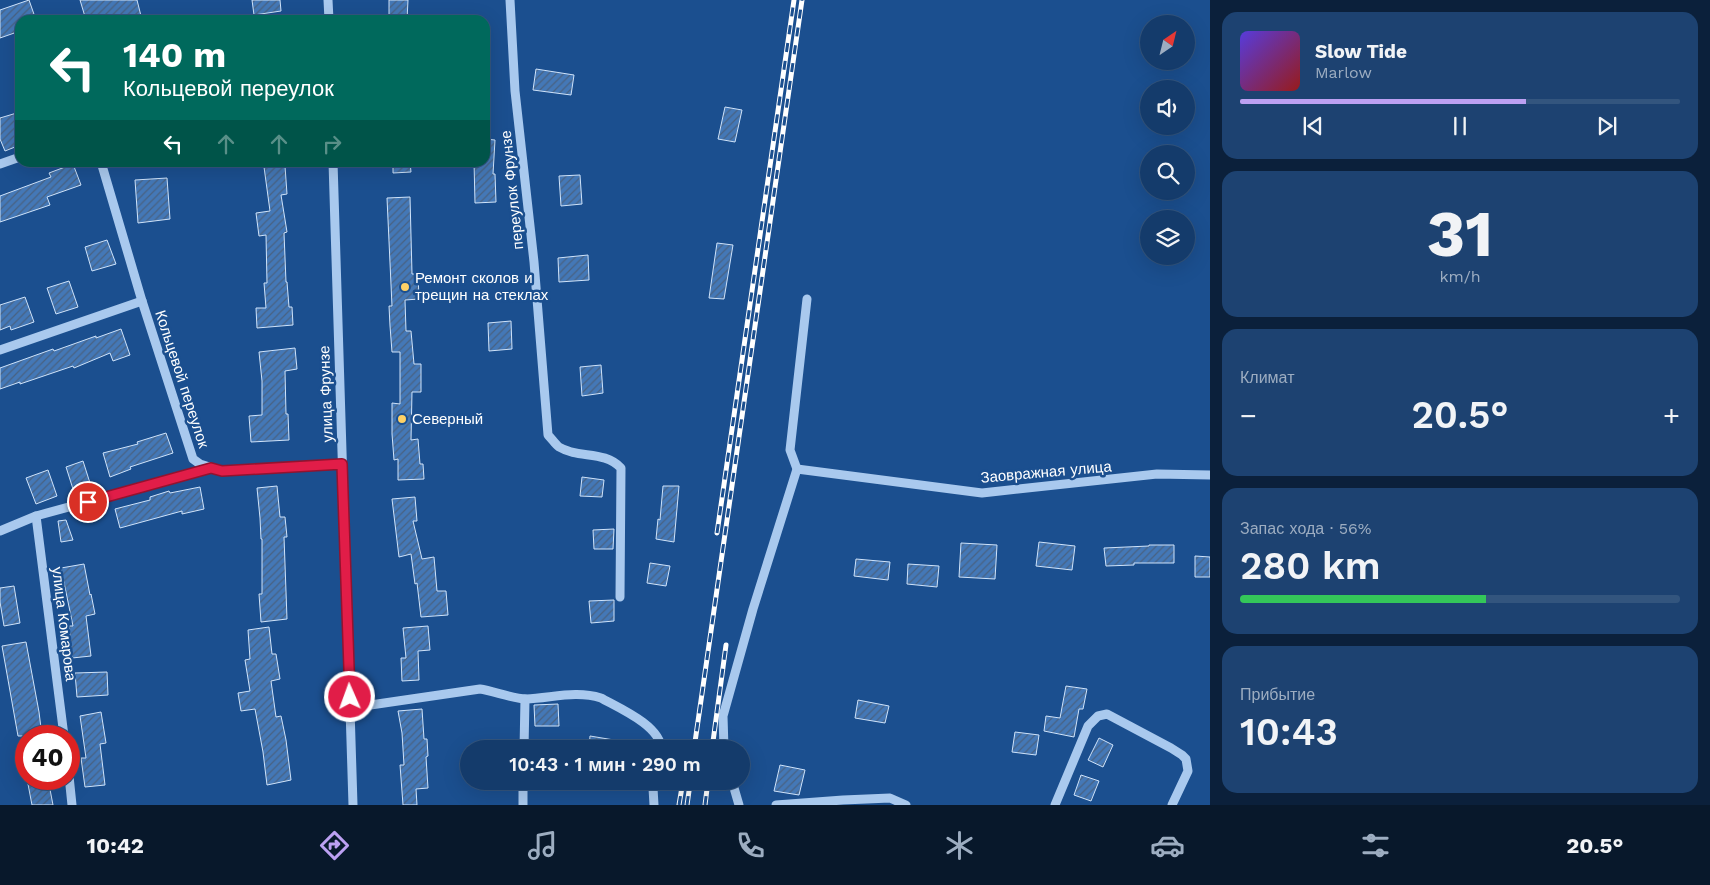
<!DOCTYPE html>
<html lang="ru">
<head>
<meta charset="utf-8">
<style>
  body { margin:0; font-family:"Work Sans",sans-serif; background:#1d4271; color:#f1f3f6; height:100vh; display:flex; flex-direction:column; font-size:19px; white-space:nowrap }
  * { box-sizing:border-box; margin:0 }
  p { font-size:16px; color:#9dadc1 }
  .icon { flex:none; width:28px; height:28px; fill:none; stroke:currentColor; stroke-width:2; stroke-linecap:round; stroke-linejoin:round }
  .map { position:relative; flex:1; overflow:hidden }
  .details { display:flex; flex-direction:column; gap:12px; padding:12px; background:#0b203b; width:500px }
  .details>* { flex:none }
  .guide { position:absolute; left:15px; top:15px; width:475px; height:152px; border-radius:15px; box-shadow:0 5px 20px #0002,0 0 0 1px #33557e; background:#00695c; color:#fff; overflow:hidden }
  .needle { width:32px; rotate:35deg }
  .buttons { position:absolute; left:1140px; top:15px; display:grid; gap:10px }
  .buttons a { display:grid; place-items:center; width:55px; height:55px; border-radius:50%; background:#143b6b; box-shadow:0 5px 20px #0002,0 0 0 1px #33557e; font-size:25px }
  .speed { position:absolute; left:15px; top:725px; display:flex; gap:10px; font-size:25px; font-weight:700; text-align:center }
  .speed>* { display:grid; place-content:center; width:65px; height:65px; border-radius:50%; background:#143b6b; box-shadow:0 5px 20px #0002,0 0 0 1px #33557e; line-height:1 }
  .speed .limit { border:8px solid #d22; background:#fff; color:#111 }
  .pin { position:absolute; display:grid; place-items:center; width:42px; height:42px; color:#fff; margin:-21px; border:2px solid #fff; border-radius:50%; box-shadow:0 1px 5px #0007 }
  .me { position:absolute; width:55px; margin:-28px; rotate:358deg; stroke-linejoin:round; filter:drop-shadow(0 0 4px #0008) }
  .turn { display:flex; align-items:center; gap:18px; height:105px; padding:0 25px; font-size:22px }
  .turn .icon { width:65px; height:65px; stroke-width:2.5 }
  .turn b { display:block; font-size:35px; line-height:42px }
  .lanes { display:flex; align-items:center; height:48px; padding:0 25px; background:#0003; justify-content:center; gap:25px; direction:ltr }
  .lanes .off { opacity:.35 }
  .big { font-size:38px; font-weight:600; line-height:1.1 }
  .details .widget { flex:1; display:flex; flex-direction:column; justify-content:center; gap:8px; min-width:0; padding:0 18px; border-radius:15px; background:#1d4271 }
  .details .dial { align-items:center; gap:0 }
  .dial b { font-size:65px; line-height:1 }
  .song { display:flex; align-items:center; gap:15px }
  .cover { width:60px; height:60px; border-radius:8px; background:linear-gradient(135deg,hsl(250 70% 55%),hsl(0 70% 35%)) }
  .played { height:5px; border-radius:2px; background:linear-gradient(90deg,#bca0f2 65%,#33557e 65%) }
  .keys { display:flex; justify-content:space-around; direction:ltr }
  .heat { display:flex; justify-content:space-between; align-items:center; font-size:28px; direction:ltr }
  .charge { height:8px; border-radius:4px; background:linear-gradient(90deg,#34c759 56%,#33557e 0) }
  .trip { position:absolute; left:460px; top:740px; width:290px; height:50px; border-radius:25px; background:#143b6b; box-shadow:0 5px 20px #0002,0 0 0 1px #33557e; font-weight:600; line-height:50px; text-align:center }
  .menu { display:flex; height:80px; justify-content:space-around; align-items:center; background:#08182b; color:#9dadc1 }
  .menu .icon { width:35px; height:35px }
  .menu .selected { color:#bca0f2 }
  .menu b { font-size:22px; color:#f1f3f6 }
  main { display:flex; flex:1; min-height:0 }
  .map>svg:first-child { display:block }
  .building { fill:url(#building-hatch); stroke:#cfe3fa }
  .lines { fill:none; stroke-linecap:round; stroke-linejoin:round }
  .minor { stroke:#a9c9ee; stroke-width:9 }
  .rail-casing { stroke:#fff; stroke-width:5 }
  .rail { stroke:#1b4f8f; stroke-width:3; stroke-dasharray:9; stroke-linecap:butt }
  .route-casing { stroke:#92132f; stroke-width:12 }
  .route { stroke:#e11d48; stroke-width:9 }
  .poi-dot { fill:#ffd166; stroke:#1b4f8f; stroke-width:2 }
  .labels { text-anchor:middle; stroke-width:5; stroke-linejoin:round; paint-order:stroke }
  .street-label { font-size:15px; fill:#fff; stroke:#1b4f8f }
  .poi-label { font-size:15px; fill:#fff; stroke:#1b4f8f; text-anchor:start }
</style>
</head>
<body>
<main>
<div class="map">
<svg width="1210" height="805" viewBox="0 0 1210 805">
  <defs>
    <pattern id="building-hatch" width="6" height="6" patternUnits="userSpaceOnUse" patternTransform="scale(1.25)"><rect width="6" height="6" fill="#4478b7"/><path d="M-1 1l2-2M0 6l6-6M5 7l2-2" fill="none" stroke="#486282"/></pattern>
  </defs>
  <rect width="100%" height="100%" fill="#1b4f8f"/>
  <g class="building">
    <path d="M29,0L36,20H20V31L0,38V10Z"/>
    <path d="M80,0H137L142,20H86Z"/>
    <path d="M252,0H280L281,11L254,15Z"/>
    <path d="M389,0H408L407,20H389Z"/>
    <path d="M536,69L574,75L571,95L533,90Z"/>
    <path d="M725,107L742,110L735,142L718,139Z"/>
    <path d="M20,112V145L5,151L0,139V118Z"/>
    <path d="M485,139L495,140L493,174H495L496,202L475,203L474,162H485Z"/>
    <path d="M393,162H410L411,172L393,173Z"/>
    <path d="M73,164L81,185L47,197L50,205L0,222V196L51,177L49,173Z"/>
    <path d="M285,166L287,194L281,195L287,232L284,233L286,282H287L289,307H292L293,325L257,328L256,308H266L264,283H267L266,235L259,236L256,213L270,211L264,167Z"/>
    <path d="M580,175L582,204L561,206L559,176Z"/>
    <path d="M167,178L170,219L138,223L135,180Z"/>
    <path d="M410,197L412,274H418L419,299L405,300L406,331H411L414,364H421V392H412L411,440L418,439L420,464H423L424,479L398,480V459L394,460L392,434V403L400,404V352H392L390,326L389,306H392L387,198Z"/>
    <path d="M107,240L116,264L92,271L85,247Z"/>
    <path d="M717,243L733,245L724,299L709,298Z"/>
    <path d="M588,255L589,280L559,282L558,258Z"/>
    <path d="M69,281L78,307L56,314L47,288Z"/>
    <path d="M25,297L34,322L11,330L10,326L0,330V305Z"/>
    <path d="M511,321L512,349L489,351L488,323Z"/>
    <path d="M121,329L130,355L113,361L110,353L74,368L73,366L20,384V382L0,389V368L53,349L54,351L96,336V338Z"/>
    <path d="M295,348L297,369L285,371L286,414H288L289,440L251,442L249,416L262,415V381L259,352Z"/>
    <path d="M601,365L603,393L582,396L580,367Z"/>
    <path d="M166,433L173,453L130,467L131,469L110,477L103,453L138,444L137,442Z"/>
    <path d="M83,461L90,483L73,489L66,467Z"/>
    <path d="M48,470L57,496L36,504L26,478Z"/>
    <path d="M582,477L604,480L602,497L580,496Z"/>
    <path d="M277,486L280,517H285L287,537H284L287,619L261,622L259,594H262V539H261L260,518L257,488Z"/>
    <path d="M663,486H679L674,542L656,539L658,519L660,520Z"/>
    <path d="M200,487L204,509L182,514V511L120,528L115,509L150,500V497L169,491L170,493Z"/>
    <path d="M415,497L417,521H413L422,559L434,557L437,591H446L448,615L421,617L417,583L415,584L411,554L399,557L392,499Z"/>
    <path d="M66,520L73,540L61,542L58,521Z"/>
    <path d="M614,529L613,549H594L593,530Z"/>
    <path d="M1039,542L1075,546L1072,570L1036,566Z"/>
    <path d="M961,543L997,545L995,579L959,577Z"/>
    <path d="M1149,545H1174V563H1134V565L1106,566L1104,548L1149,546Z"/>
    <path d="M1195,556L1210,557V577H1195Z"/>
    <path d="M856,559L890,562L888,580L854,576Z"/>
    <path d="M650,563L670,566L666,586L647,583Z"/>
    <path d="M84,564L90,595L91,594L95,614L86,616L91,656L72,658L69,626H73L61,568Z"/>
    <path d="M908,564L939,566L937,587L907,584Z"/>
    <path d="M14,586L20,623L4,626L0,602V588Z"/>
    <path d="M614,600V621L591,623L589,601Z"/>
    <path d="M428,626L430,650L418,651L419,680L402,681L401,658H406L403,628Z"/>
    <path d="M269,627L272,654H276L280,679L271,681L276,717L281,716L286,740L291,780L267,785L263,752L255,709L241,711L238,693L250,691L245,660L250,659L248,630Z"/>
    <path d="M26,642L39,712L42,736H18L2,646Z"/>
    <path d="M107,672L108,695L77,697L75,673Z"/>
    <path d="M1066,686L1087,689L1083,709H1079L1074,737L1044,731L1046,716L1060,718Z"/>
    <path d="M858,700L889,706L885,723L855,718Z"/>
    <path d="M558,704L559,726H535L534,705Z"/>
    <path d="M422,709L424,739H427L428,756L426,757L428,788L416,789L417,805H403L400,765H404L402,733L398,711Z"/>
    <path d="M101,712L106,743L100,744L105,785L85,787L81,758H86L80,716Z"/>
    <path d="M1015,732L1039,735L1036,755L1012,752Z"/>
    <path d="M590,736L614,740L613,749H589Z"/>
    <path d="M1099,738L1113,745L1103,767L1088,760Z"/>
    <path d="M780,765L805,770L799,795L774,791Z"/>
    <path d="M1081,775L1099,781L1091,801L1074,795Z"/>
    <path d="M27,779H48L53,805H32Z"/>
  </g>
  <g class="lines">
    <g class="minor">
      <path d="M328,0L329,20"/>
      <path d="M510,0L515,91L534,262L548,435C552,439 555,444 559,447C579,459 604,450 621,468L620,597"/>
      <path d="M101,162L142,301L193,459L200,464L222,471L342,464"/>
      <path d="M333,162L353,805"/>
      <path d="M0,164L20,157"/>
      <path d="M0,350L142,301"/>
      <path d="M797,469L982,493L1157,474L1210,475"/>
      <path d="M36,516L64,736"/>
      <path d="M0,531L36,516L211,468"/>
      <path d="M350,708L480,689C493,691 515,699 526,699C552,698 576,690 601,698C619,708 661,726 661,749"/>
      <path d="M524,749L525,699"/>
      <path d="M724,749L723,716L753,609L797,469L790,450L807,299"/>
      <path d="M69,776L72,805"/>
      <path d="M732,781L739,805"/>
      <path d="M523,805V781"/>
      <path d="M654,805L653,788L654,781"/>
      <path d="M776,805L843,800L890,798L906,805"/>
      <path d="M1055,805L1088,726L1098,716L1107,714L1171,748L1182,755L1186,759L1188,771L1172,805"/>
    </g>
    <defs>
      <g id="rail">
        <path d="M717,533L794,0"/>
        <path d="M694,749L802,0"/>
        <path d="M712,749L726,645"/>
        <path d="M679,805L683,781"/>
        <path d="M687,805L690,784"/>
        <path d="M705,805L708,781"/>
      </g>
    </defs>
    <use href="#rail" class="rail-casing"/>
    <use href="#rail" class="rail"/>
  </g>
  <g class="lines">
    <defs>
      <path id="route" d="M88,502L211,468L222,471L342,464L350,697"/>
    </defs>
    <use href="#route" class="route-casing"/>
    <use href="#route" class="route"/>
  </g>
  <g class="poi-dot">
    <circle cx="405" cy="287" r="5"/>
    <circle cx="402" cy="419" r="5"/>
  </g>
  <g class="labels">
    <g class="street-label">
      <text transform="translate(512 190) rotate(-96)" y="5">переулок Фрунзе</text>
      <text transform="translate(182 379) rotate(72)" y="5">Кольцевой переулок</text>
      <text transform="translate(326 394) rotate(-92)" y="5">улица Фрунзе</text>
      <text transform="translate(1046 472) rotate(-5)" y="5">Заовражная улица</text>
      <text transform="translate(64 624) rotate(83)" y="5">улица Комарова</text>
    </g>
    <g class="poi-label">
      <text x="415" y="283">Ремонт сколов и<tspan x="415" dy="17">трещин на стеклах</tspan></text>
      <text x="412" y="424">Северный</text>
    </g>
  </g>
</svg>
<div class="buttons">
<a><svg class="needle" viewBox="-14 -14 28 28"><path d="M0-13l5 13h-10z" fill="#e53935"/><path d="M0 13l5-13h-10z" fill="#9dadc1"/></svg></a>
<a><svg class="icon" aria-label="sound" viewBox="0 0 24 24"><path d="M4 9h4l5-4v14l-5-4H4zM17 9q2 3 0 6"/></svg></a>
<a><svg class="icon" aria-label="search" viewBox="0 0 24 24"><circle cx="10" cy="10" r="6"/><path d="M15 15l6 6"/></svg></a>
<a><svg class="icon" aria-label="layers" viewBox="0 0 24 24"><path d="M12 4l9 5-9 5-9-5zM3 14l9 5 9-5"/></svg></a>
</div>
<div class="speed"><div class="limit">40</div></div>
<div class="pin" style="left:88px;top:502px;background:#d93025"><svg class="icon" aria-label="arrive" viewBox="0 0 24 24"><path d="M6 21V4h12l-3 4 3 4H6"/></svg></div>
<svg class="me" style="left:350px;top:697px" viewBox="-20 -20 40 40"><circle r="17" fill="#e11d48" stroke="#fff" stroke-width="3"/><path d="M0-11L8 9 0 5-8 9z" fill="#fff"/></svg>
<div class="trip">10:43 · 1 мин · 290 m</div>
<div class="guide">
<div class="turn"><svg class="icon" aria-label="left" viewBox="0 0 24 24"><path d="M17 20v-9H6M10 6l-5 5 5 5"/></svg><div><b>140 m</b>Кольцевой переулок</div></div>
<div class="lanes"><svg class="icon" aria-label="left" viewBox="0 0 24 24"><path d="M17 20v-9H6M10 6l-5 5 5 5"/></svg><svg class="icon off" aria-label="ahead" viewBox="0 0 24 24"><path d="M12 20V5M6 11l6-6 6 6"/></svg><svg class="icon off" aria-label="ahead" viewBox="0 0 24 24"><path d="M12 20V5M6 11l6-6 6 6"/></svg><svg class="icon off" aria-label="right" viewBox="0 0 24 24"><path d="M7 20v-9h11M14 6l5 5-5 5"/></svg></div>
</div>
</div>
<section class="details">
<div class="widget">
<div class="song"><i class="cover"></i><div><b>Slow Tide</b><p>Marlow</p></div></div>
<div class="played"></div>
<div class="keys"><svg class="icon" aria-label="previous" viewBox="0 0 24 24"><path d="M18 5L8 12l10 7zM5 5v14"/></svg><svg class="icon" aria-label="pause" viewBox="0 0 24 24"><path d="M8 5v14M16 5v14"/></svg><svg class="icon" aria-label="next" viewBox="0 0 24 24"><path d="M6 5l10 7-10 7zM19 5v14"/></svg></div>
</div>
<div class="widget dial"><b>31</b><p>km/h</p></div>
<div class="widget"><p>Климат</p>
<div class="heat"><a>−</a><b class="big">20.5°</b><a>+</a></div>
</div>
<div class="widget"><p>Запас хода · 56%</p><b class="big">280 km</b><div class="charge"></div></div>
<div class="widget"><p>Прибытие</p><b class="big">10:43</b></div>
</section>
</main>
<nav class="menu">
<b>10:42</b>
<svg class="icon selected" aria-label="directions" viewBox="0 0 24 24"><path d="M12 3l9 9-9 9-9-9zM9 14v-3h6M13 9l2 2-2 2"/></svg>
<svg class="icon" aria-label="music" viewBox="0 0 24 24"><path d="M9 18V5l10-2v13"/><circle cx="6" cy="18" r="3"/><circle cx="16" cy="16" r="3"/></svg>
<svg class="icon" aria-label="phone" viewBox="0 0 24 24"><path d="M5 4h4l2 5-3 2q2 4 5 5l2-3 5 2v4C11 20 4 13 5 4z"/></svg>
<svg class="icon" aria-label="climate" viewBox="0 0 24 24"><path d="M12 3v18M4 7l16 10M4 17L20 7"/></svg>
<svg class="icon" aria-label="car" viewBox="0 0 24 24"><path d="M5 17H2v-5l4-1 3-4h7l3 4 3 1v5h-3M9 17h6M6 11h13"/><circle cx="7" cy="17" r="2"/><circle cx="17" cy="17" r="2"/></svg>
<svg class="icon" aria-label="filters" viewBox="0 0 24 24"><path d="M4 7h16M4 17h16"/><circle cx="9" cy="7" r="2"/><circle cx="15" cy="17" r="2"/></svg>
<b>20.5°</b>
</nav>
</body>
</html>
